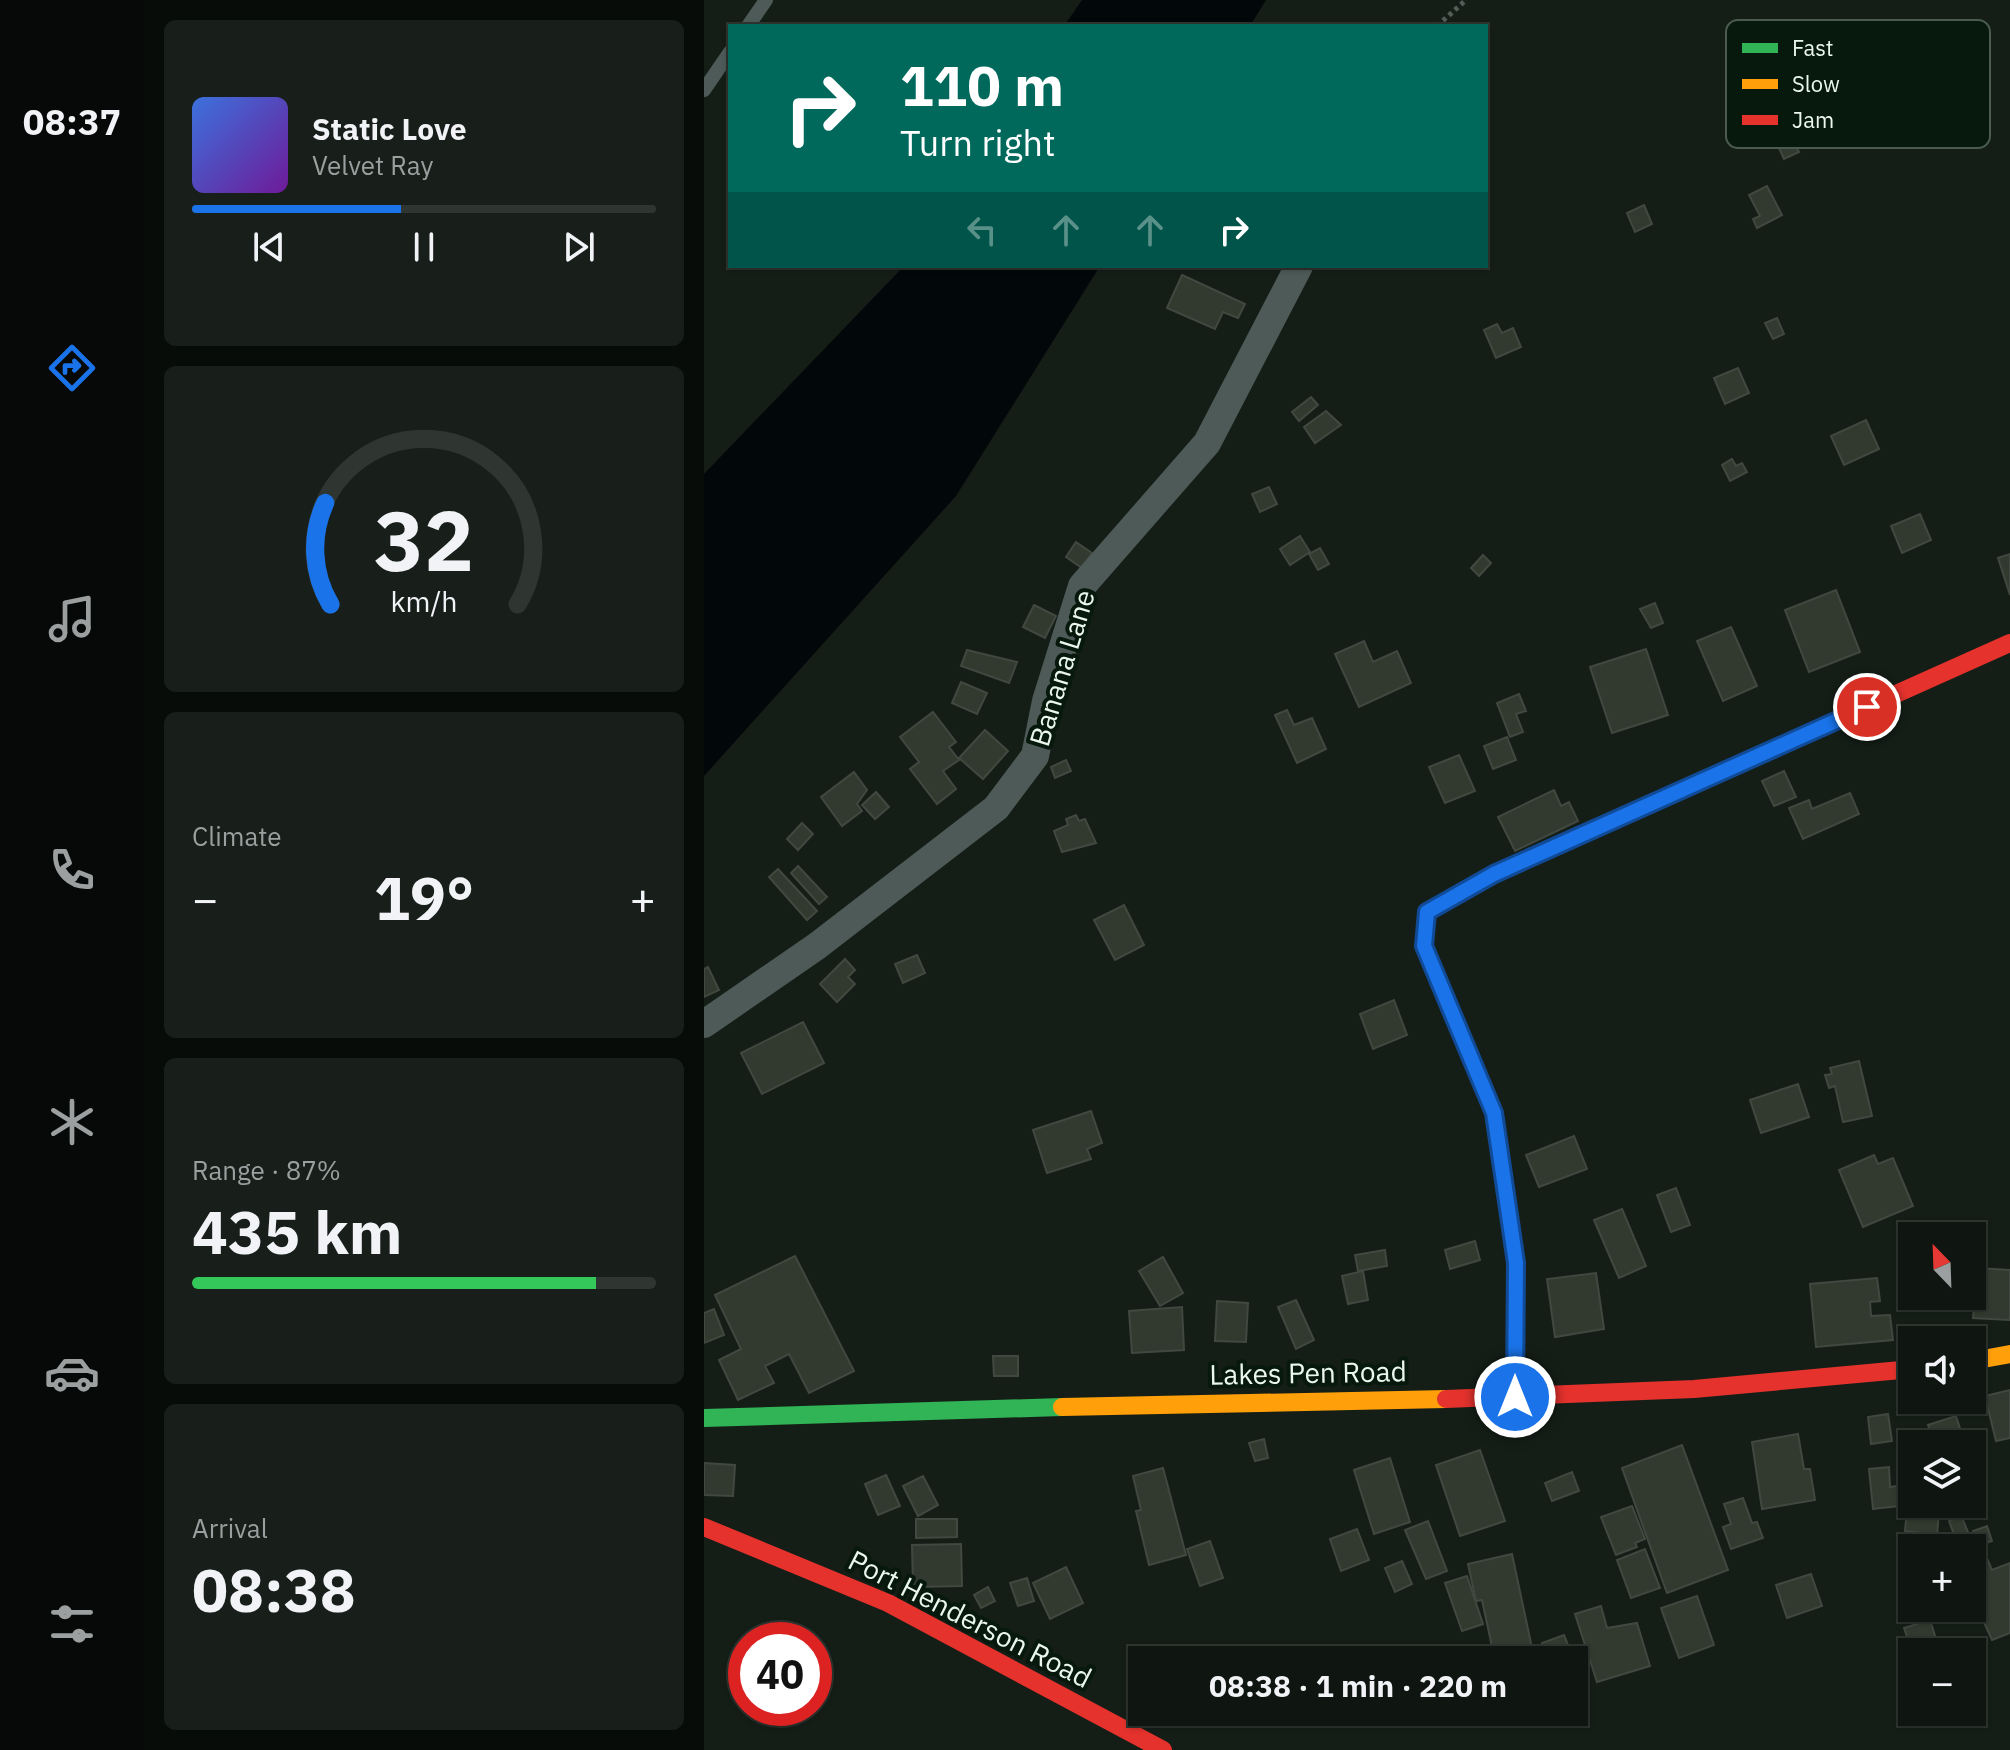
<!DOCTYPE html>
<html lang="en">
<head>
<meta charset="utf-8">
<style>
  body { margin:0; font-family:"IBM Plex Sans",sans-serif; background:#181f1a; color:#f1f3f6; height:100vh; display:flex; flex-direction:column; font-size:30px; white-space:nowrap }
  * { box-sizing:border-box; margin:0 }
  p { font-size:26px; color:#9b9f9f }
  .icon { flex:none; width:44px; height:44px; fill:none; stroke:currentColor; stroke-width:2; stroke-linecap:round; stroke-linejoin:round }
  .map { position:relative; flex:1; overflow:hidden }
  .drawer { display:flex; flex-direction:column; gap:20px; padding:20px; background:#080c09; width:560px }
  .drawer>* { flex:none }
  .banner { position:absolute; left:24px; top:24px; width:760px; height:244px; border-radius:0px; box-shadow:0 2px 6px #0004,0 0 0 2px #2f3531; background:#00695c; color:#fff; overflow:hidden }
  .needle { width:52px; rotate:337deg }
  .controls { position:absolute; left:1194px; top:1222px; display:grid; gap:16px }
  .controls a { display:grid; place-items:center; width:88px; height:88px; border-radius:0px; background:#0f1611; box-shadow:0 2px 6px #0004,0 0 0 2px #2f3531; font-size:40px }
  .speed { position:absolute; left:24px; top:1622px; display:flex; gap:16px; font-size:40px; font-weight:700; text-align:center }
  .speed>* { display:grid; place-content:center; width:104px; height:104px; border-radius:50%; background:#0f1611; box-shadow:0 2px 6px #0004,0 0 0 2px #2f3531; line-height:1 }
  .speed .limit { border:12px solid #d22; background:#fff; color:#111 }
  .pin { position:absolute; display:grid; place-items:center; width:68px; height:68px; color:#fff; margin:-34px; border:4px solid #fff; border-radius:50%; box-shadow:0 2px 8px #0007 }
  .me { position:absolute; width:88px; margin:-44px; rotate:0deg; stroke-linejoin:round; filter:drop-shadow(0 0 6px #0008) }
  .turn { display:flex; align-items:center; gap:28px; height:168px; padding:0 40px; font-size:36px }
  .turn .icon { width:104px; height:104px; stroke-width:2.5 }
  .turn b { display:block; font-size:56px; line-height:68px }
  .lanes { display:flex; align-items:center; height:76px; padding:0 40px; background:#0003; justify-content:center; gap:40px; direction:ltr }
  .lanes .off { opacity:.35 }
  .big { font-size:60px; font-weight:700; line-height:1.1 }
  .drawer .widget { flex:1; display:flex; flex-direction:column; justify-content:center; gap:12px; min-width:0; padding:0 28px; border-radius:12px; background:#181f1a }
  .drawer .dial { align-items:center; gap:0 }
  .dial svg { height:208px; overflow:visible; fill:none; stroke:#2f3531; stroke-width:7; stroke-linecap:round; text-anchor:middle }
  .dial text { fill:#f1f3f6; stroke:none }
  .song { display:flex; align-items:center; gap:24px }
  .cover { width:96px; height:96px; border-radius:12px; background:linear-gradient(135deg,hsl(220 70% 55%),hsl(280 70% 35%)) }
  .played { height:8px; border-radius:4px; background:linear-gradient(90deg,#1a73e8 45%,#2f3531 45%) }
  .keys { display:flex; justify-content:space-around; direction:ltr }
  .heat { display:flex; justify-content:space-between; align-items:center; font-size:44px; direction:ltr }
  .charge { height:12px; border-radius:6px; background:linear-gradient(90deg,#34c759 87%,#2f3531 0) }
  .trip { position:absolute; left:424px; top:1646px; width:460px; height:80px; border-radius:0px; background:#0f1611; box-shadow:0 2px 6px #0004,0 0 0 2px #2f3531; font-weight:700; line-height:80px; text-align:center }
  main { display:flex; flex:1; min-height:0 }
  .menu { display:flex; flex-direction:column; width:144px; justify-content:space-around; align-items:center; background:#060907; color:#9b9f9f }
  .menu .icon { width:56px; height:56px }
  .menu .current { color:#1a73e8 }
  .menu b { font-size:36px; color:#f1f3f6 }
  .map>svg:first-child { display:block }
  .water { fill:#02080a }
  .building { fill:#323a2f; stroke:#414840; stroke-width:2 }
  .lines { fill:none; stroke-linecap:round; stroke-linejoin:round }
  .path { stroke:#525c58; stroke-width:5; stroke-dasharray:4 4; stroke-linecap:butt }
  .lane { stroke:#4e5a58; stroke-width:14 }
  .street { stroke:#4e5a58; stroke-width:28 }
  .fast { stroke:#30b455; stroke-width:18 }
  .slow { stroke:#ff9f0a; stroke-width:18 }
  .jam { stroke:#e5322d; stroke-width:18 }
  .route-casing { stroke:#114b97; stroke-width:20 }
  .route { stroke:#1a73e8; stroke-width:14 }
  .labels { text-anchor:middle; stroke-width:8; stroke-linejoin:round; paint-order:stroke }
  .street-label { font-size:28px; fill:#ebf7ed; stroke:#07180c }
  .key { fill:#07180c; stroke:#4b5b50; stroke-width:2 }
  .key-label { font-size:22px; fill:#ebf7ed }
</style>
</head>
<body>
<main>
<nav class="menu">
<b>08:37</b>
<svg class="icon current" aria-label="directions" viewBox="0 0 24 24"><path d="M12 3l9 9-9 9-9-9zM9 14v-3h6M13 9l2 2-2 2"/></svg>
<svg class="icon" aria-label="music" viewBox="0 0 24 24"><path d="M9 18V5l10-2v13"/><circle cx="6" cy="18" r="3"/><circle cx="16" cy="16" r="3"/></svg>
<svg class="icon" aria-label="phone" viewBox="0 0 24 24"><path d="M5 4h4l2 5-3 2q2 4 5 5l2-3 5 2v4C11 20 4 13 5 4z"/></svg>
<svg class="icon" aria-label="climate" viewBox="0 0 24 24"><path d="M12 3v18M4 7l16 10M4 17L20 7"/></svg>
<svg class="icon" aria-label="car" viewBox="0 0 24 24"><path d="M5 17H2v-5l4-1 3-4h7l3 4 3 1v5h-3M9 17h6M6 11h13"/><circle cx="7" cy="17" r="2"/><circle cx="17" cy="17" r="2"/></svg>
<svg class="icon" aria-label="filters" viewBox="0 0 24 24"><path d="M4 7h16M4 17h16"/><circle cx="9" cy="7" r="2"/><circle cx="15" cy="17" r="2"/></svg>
</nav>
<section class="drawer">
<div class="widget">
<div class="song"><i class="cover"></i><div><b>Static Love</b><p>Velvet Ray</p></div></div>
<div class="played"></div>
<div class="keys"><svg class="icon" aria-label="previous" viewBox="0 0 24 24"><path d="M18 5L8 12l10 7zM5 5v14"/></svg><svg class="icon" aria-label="pause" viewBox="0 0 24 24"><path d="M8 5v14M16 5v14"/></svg><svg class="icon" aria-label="next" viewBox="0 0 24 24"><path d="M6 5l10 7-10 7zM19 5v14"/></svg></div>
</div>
<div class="widget dial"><svg viewBox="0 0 100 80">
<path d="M14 69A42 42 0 1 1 86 69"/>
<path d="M14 69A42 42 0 0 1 12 30" stroke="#1a73e8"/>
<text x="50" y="56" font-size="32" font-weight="700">32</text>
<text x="50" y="72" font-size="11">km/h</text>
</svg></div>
<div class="widget"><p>Climate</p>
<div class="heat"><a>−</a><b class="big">19°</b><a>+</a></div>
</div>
<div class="widget"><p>Range · 87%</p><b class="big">435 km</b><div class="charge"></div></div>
<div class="widget"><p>Arrival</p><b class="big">08:38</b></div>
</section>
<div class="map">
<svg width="1306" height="1750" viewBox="0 0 1306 1750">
  <rect width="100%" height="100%" fill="#141e17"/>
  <g class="water">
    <path d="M378,0H562L546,26H360Z"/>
    <path d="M200,266H396L252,496L0,776V474Z"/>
  </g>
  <g class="building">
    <path d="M1085,130L1095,152L1080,159L1070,137Z"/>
    <path d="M1063,186L1078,215L1053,228L1049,219L1056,216L1045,195Z"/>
    <path d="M940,205L948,224L931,232L923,213Z"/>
    <path d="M478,275L541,304L534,318L519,312L511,329L463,308Z"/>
    <path d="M1073,318L1080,334L1069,339L1061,323Z"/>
    <path d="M793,324L798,333L809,328L817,347L792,358L780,330Z"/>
    <path d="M1034,368L1045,393L1021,404L1010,378Z"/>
    <path d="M607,397L614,405L595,421L588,412Z"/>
    <path d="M622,411L637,425L611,443L600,427Z"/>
    <path d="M1162,420L1175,449L1140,465L1127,436Z"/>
    <path d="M1028,459L1032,466L1038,463L1043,472L1026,481L1018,465Z"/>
    <path d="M565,487L573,504L556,512L548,494Z"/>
    <path d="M1216,514L1227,540L1198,553L1187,526Z"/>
    <path d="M596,536L606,552L586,565L576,549Z"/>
    <path d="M372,542L388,553L378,568L362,557Z"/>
    <path d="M616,548L625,564L614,570L605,554Z"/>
    <path d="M1306,554V595L1294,558Z"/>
    <path d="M779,555L787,563L775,576L767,568Z"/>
    <path d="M1132,590L1156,652L1105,672L1081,610Z"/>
    <path d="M951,603L959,623L947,628L936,609Z"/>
    <path d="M330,605L352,616L341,638L319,627Z"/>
    <path d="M1027,627L1053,686L1019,701L993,641Z"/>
    <path d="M660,641L669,662L693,651L707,683L655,707L631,654Z"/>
    <path d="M942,649L964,715L908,733L886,667Z"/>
    <path d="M263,650L313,662L305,683L257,666Z"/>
    <path d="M257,682L283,693L273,714L248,703Z"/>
    <path d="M815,694L822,711L812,714L819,732L806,737L793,703Z"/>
    <path d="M583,710L590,725L608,718L622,749L593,763L571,715Z"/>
    <path d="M229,712L252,742L245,747L255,760L239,771L252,789L233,804L206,769L215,762L196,737Z"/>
    <path d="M281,730L304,751L279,779L255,758Z"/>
    <path d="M803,737L812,760L789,769L780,746Z"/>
    <path d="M755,755L771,791L741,803L725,767Z"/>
    <path d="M362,760L367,771L351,778L347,767Z"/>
    <path d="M1080,771L1092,797L1070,806L1058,781Z"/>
    <path d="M150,772L163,790L153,804L158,811L138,826L117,797Z"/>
    <path d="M850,790L857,806L865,802L874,821L811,851L794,817Z"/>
    <path d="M172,792L185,807L171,819L158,805Z"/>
    <path d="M1146,793L1155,814L1099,839L1085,808L1105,800L1108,809Z"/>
    <path d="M372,815L375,821L381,819L392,843L358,852L350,831L364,825L362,819Z"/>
    <path d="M98,823L109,834L94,850L83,839Z"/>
    <path d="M94,866L123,897L115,904L87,873Z"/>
    <path d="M74,869L113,911L103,920L65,877Z"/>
    <path d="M420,905L440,945L411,960L390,920Z"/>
    <path d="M213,955L221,973L199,983L191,964Z"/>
    <path d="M141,959L151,970L144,977L151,984L133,1002L116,984Z"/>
    <path d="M4,967L15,990L0,997V969Z"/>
    <path d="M690,1000L703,1035L669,1049L656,1014Z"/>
    <path d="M99,1022L120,1063L58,1094L37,1053Z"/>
    <path d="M1155,1061L1168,1116L1139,1122L1131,1086L1125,1088L1121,1075L1128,1074L1126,1068Z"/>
    <path d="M1094,1084L1105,1117L1057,1133L1046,1100Z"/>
    <path d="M387,1111L398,1143L383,1149L387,1159L343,1173L329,1130Z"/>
    <path d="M870,1136L883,1169L835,1187L822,1155Z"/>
    <path d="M1170,1155L1174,1164L1189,1158L1209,1206L1159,1227L1135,1170Z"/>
    <path d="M972,1188L986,1225L967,1232L953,1195Z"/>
    <path d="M918,1209L942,1266L915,1278L890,1220Z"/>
    <path d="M771,1241L776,1260L746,1269L741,1250Z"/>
    <path d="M681,1250L683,1266L654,1271L651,1255Z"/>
    <path d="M91,1256L150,1371L105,1393L85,1354L61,1366L70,1383L34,1400L15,1360L37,1349L11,1295Z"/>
    <path d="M459,1257L479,1293L456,1306L435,1271Z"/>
    <path d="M1273,1268L1306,1270V1320L1269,1318Z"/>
    <path d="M659,1271L664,1300L644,1304L638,1276Z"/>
    <path d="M892,1273L900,1329L851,1337L843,1279Z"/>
    <path d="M1173,1278L1176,1301L1166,1302L1167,1316L1186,1315L1189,1340L1112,1347L1106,1284Z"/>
    <path d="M592,1300L610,1340L592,1349L574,1307Z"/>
    <path d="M513,1301L544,1303L542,1342L511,1341Z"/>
    <path d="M478,1307L480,1350L428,1353L425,1311Z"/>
    <path d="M10,1309L20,1335L0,1343V1313Z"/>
    <path d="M289,1356H314V1376H290Z"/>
    <path d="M1306,1390V1438L1292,1441L1281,1396Z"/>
    <path d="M1184,1414L1188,1441L1167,1444L1164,1417Z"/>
    <path d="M1252,1416L1261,1444H1230L1224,1425Z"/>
    <path d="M1094,1434L1100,1469H1106L1111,1500L1058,1509L1048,1442Z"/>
    <path d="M560,1439L564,1458L551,1461L545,1443Z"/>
    <path d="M978,1445L1024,1570L963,1593L918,1468Z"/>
    <path d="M776,1450L801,1521L756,1536L732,1465Z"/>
    <path d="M686,1458L706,1522L670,1534L650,1470Z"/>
    <path d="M0,1463L31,1465L29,1496L0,1495Z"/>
    <path d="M1185,1467L1186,1487L1194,1486L1195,1506L1169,1509L1165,1469Z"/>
    <path d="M459,1468L482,1555L445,1565L432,1511L437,1510L429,1476Z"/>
    <path d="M868,1472L875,1491L848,1501L841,1483Z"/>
    <path d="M182,1475L196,1506L174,1515L161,1484Z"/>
    <path d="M219,1476L234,1505L214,1516L199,1486Z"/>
    <path d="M1039,1498L1048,1523L1053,1522L1059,1538L1027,1549L1019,1527L1027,1524L1020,1504Z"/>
    <path d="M928,1506L941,1539L931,1543L933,1547L912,1555L897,1517Z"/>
    <path d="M1203,1509L1235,1512L1233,1535L1201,1531Z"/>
    <path d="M1257,1515L1270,1547L1268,1548H1255L1245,1521Z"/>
    <path d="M212,1519H253V1537L212,1538Z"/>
    <path d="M724,1521L743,1571L722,1579L701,1530Z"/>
    <path d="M1283,1526L1288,1541L1274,1546L1269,1531Z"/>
    <path d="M653,1529L665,1560L637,1571L626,1539Z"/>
    <path d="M506,1541L519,1578L496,1586L483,1549Z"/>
    <path d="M257,1544L258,1586L209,1587L208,1545Z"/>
    <path d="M941,1549L956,1588L927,1598L913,1560Z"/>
    <path d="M808,1554L828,1648L790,1656L778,1600L772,1601L764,1564Z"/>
    <path d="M1282,1556L1288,1570L1306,1563V1633L1288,1640L1274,1609L1263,1614L1260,1608H1268V1562Z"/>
    <path d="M698,1561L708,1584L691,1592L681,1568Z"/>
    <path d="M362,1567L379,1603L346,1619L329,1583Z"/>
    <path d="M1208,1572V1608H1240L1209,1619L1194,1576Z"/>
    <path d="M1107,1574L1118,1606L1083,1618L1072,1585Z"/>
    <path d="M763,1576L779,1624L758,1631L741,1583Z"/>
    <path d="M323,1578L330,1601L314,1606L306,1583Z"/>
    <path d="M284,1587L291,1601L277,1608L270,1595Z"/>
    <path d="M993,1596L1010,1645L975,1658L957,1608Z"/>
    <path d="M897,1606L903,1628L933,1623L946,1666L893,1682L871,1614Z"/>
    <path d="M1226,1620L1232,1639L1207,1648L1200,1628Z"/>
    <path d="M860,1635L870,1660H845L838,1643Z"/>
  </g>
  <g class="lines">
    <path class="path" d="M733,26L762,0"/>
    <g class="lane">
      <path d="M44,26L62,0"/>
      <path d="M0,90L26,52"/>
    </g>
    <path class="street" d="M0,1024L113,946L292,808L331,756L342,701L378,586L503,443L595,266"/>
    <path class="fast" d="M0,1418L358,1407"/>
    <g class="slow">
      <path d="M749,1016L790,1113L812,1263L811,1397"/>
      <path d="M1268,1361L1306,1354"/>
      <path d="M358,1407L742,1399"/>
    </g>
    <g class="jam">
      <path d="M749,1016L720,946L723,912L790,874L1306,643"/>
      <path d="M742,1399L990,1389L1208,1369"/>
      <path d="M0,1527L184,1603L459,1750"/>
    </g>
  </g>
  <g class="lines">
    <defs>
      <path id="route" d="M811,1397L812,1263L790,1113L720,946L723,912L790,874L1163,707"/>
    </defs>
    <use href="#route" class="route-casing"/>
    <use href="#route" class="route"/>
  </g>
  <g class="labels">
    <g class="street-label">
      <text transform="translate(358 668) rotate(-73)" y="10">Banana Lane</text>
      <text transform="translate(604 1373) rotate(-1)" y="10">Lakes Pen Road</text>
      <text transform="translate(266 1619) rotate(27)" y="10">Port Henderson Road</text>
    </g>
  </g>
  <rect x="1022" y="20" width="264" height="128" rx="12" class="key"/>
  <rect x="1038" y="43" width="36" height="10" fill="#30b455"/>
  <rect x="1038" y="79" width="36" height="10" fill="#ff9f0a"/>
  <rect x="1038" y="115" width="36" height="10" fill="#e5322d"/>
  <g class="key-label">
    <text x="1088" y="56">Fast</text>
    <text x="1088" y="92">Slow</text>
    <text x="1088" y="128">Jam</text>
  </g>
</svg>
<div class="controls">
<a><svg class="needle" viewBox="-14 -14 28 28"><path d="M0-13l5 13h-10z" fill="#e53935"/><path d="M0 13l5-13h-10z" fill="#9b9f9f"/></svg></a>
<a><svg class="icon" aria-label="sound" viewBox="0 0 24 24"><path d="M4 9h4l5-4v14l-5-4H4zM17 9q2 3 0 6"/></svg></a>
<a><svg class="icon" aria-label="layers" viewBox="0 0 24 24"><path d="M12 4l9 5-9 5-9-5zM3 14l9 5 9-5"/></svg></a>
<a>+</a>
<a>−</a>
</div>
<div class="speed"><div class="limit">40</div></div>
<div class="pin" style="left:1163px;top:707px;background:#d93025"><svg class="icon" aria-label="arrive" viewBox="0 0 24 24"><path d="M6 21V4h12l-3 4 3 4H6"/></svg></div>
<svg class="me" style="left:811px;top:1397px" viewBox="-20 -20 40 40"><circle r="17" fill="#1a73e8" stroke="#fff" stroke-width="3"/><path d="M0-11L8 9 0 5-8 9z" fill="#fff"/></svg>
<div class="trip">08:38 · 1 min · 220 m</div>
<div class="banner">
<div class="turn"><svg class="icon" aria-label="right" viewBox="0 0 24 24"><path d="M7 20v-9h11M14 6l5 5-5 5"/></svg><div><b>110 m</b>Turn right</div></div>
<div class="lanes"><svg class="icon off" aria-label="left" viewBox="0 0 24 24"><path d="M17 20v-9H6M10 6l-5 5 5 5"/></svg><svg class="icon off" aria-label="ahead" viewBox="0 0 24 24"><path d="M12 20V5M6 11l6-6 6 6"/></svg><svg class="icon off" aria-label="ahead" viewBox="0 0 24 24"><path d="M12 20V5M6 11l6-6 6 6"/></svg><svg class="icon" aria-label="right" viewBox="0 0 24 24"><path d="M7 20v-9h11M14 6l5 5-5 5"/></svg></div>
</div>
</div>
</main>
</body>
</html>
